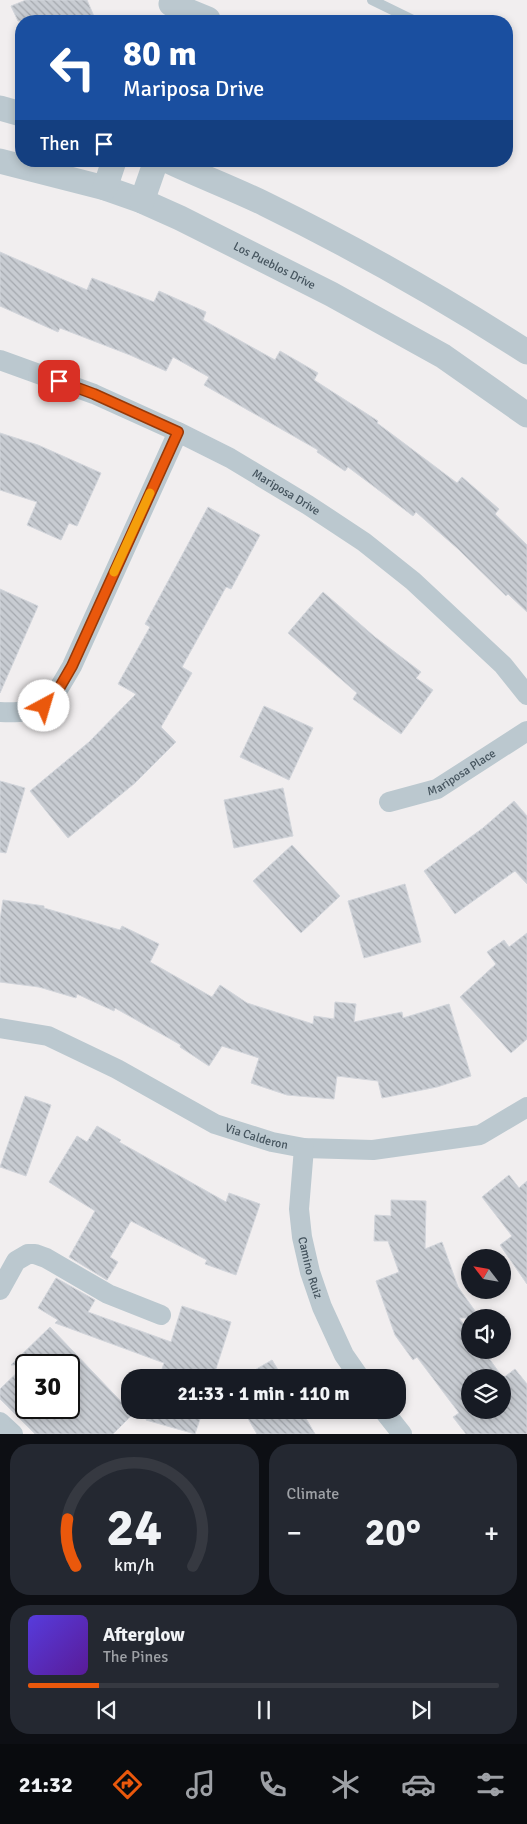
<!DOCTYPE html>
<html lang="en">
<head>
<meta charset="utf-8">
<style>
  body { margin:0; font-family:Signika,sans-serif; background:#242831; color:#f1f3f6; height:100vh; display:flex; flex-direction:column; font-size:19px; white-space:nowrap }
  * { box-sizing:border-box; margin:0 }
  p { font-size:16px; color:#9ea1a6 }
  .icon { flex:none; width:28px; height:28px; fill:none; stroke:currentColor; stroke-width:2; stroke-linecap:round; stroke-linejoin:round }
  .map { position:relative; height:1434px; overflow:hidden }
  .panel { display:flex; flex-direction:column; gap:10px; padding:10px; background:#0d0f14; flex:1 }
  .panel>* { flex:none }
  .guide { position:absolute; left:15px; top:15px; width:498px; height:152px; border-radius:20px; box-shadow:0 2px 8px #0003; background:#1a4fa0; color:#fff; overflow:hidden }
  .needle { width:32px; rotate:301deg }
  .fabs { position:absolute; left:461px; top:1249px; display:grid; gap:10px }
  .fabs a { display:grid; place-items:center; width:50px; height:50px; border-radius:50%; background:#171b24; box-shadow:0 2px 8px #0003; font-size:25px }
  .speed { position:absolute; left:15px; top:1354px; display:flex; gap:10px; font-size:25px; font-weight:700; text-align:center }
  .speed>* { display:grid; place-content:center; width:65px; height:65px; border-radius:50%; background:#171b24; box-shadow:0 2px 8px #0003; line-height:1 }
  .speed .limit { border:2px solid #111; border-radius:8px; background:#fff; color:#111 }
  .pin { position:absolute; display:grid; place-items:center; width:42px; height:42px; color:#fff; margin:-21px; border-radius:10px; box-shadow:0 2px 8px #0006 }
  .me { position:absolute; width:55px; margin:-28px; rotate:39deg; stroke-linejoin:round; filter:drop-shadow(0 0 4px #0008) }
  .turn { display:flex; align-items:center; gap:18px; height:105px; padding:0 25px; font-size:22px }
  .turn .icon { width:65px; height:65px; stroke-width:2.5 }
  .turn b { display:block; font-size:35px; line-height:42px }
  .then { display:flex; align-items:center; height:48px; padding:0 25px; background:#0003; gap:10px; font-size:19px }
  .big { font-size:38px; font-weight:700; line-height:1.1 }
  .panel .widget { flex:1; display:flex; flex-direction:column; justify-content:center; gap:8px; min-width:0; padding:0 18px; border-radius:20px; background:#242831 }
  .panel .dial { align-items:center; gap:0 }
  .dial svg { height:130px; overflow:visible; fill:none; stroke:#363941; stroke-width:7; stroke-linecap:round; text-anchor:middle }
  .dial text { fill:#f1f3f6; stroke:none }
  .song { display:flex; align-items:center; gap:15px }
  .cover { width:60px; height:60px; border-radius:8px; background:linear-gradient(135deg,hsl(250 70% 55%),hsl(270 70% 35%)) }
  .played { height:5px; border-radius:2px; background:linear-gradient(90deg,#ea580c 15%,#363941 15%) }
  .keys { display:flex; justify-content:space-around; direction:ltr }
  .heat { display:flex; justify-content:space-between; align-items:center; font-size:28px; direction:ltr }
  .panel .tiles { flex:1; display:grid; gap:10px; grid-template-columns:1fr 1fr }
  .widget:last-child { grid-column:span 2 }
  .trip { position:absolute; left:121px; top:1369px; width:285px; height:50px; border-radius:20px; background:#171b24; box-shadow:0 2px 8px #0003; font-weight:700; line-height:50px; text-align:center }
  .menu { display:flex; height:80px; justify-content:space-around; align-items:center; background:#090b0e; color:#9ea1a6 }
  .menu .icon { width:35px; height:35px }
  .menu .selected { color:#ea580c }
  .menu b { font-size:22px; color:#f1f3f6 }
  .map>svg:first-child { display:block }
  .building { fill:url(#building-back-hatch); stroke:#d2d5db; fill-rule:evenodd }
  .lines { fill:none; stroke-linecap:round; stroke-linejoin:round }
  .service { stroke:#bbc8cf; stroke-width:10 }
  .minor { stroke:#bbc8cf; stroke-width:20 }
  .tertiary { stroke:#bbc8cf; stroke-width:25 }
  .route-casing { stroke:#983908; stroke-width:12 }
  .route { stroke:#ea580c; stroke-width:9 }
  .slow { stroke:#f59e0b; stroke-width:9 }
  .labels { text-anchor:middle; stroke-width:5; stroke-linejoin:round; paint-order:stroke }
  .street-label { font-size:12px; fill:#45545e; stroke:#fff }
</style>
</head>
<body>
<div class="map">
<svg width="527" height="1434" viewBox="0 0 527 1434">
  <defs>
    <pattern id="building-back-hatch" width="6" height="6" patternUnits="userSpaceOnUse" patternTransform="scale(1.25)"><rect width="6" height="6" fill="#c8ccd2"/><path d="M-1 5l2 2M0 0l6 6M5-1l2 2" fill="none" stroke="#a4a8ae"/></pattern>
  </defs>
  <rect width="100%" height="100%" fill="#f1eeef"/>
  <g class="building">
    <path d="M26,0H87L96,21H18L11,6Z"/>
    <path d="M0,252L87,290L92,278L154,302L159,291L206,312L203,320L275,360L280,351L318,373L314,380L378,421L377,423L457,483L462,477L499,509L495,514L527,545V612L508,594L506,596L458,549L416,512L413,516L348,467L345,471L317,452L318,450L204,385L209,377L173,357L166,371L130,355L60,328L58,332L0,306Z"/>
    <path d="M0,433L38,445L101,473L77,526L69,523L61,540L27,525L37,502L0,490Z"/>
    <path d="M208,507L260,535L231,589L226,587L182,667L192,673L161,727L176,742L135,783L68,838L30,791L89,742L136,694L118,684L150,627L145,624Z"/>
    <path d="M0,589L38,606L0,693Z"/>
    <path d="M323,592L375,637L421,672L416,678L433,690L401,734L353,699L357,693L288,633Z"/>
    <path d="M264,706L313,728L289,780L240,757Z"/>
    <path d="M0,781L25,788L6,853L0,852Z"/>
    <path d="M283,788L293,836L234,848L224,800Z"/>
    <path d="M514,801L527,816V884L515,871L455,914L424,871L483,828Z"/>
    <path d="M292,845L340,896L301,933L253,881Z"/>
    <path d="M405,884L421,942L364,958L348,901Z"/>
    <path d="M3,900L44,906V908L120,930L122,926L159,944L150,962L212,997L220,985L247,1003L313,1024L314,1016L334,1019L335,1002L356,1004L354,1022L402,1012L403,1018L449,1004L471,1076L437,1087L382,1098L378,1081L337,1076L334,1099L287,1095L251,1083L259,1058L222,1046L209,1066L180,1047L181,1045L115,1008L114,1011L77,994L76,998L39,987L0,982V920Z"/>
    <path d="M527,933V1039L511,1053L460,997L496,964L487,952L504,940L509,947Z"/>
    <path d="M25,1096L51,1105L26,1176L0,1167Z"/>
    <path d="M97,1126L121,1140L119,1142L226,1202L229,1193L260,1204L236,1275L205,1264L207,1260L131,1221L110,1257L118,1262L107,1280L69,1257L95,1211L49,1182L77,1136L87,1142Z"/>
    <path d="M509,1175L519,1188L527,1181V1284L500,1245L512,1236L482,1197Z"/>
    <path d="M391,1200L426,1201L425,1249L442,1242L458,1287L480,1318H459L470,1332V1350H483L503,1378L515,1369L527,1384V1434H466L453,1417L459,1413L417,1357L413,1360L395,1335L376,1281L399,1272L388,1241H374L375,1215L391,1216ZM470,1378H502V1410H470Z"/>
    <path d="M56,1278L95,1300L88,1312L171,1342L182,1306L231,1322L213,1378H159L164,1363L55,1323L58,1320L38,1308Z"/>
    <path d="M50,1327L133,1414L113,1434H35L0,1399V1389L25,1365H11ZM26,1365H69V1408H26Z"/>
    <path d="M272,1360L283,1378H241Z"/>
    <path d="M149,1410H203L195,1434L146,1420Z"/>
    <path d="M243,1410H301L315,1434H257Z"/>
  </g>
  <g class="lines">
    <path class="service" d="M372,0L415,21"/>
    <g class="minor">
      <path id="s1" d="M0,360L94,394L178,432L230,458L308,505L364,542L413,581L503,665L527,695"/>
      <path d="M0,712C46,714 50,704 72,666L178,432"/>
      <path id="s2" d="M389,802L437,789L527,731"/>
      <path id="s3" d="M0,1028L48,1036L117,1069L215,1124L272,1142L304,1148L373,1150L480,1135L527,1107"/>
      <path id="s4" d="M304,1148L299,1209L302,1237L310,1272L322,1307L344,1355L360,1378"/>
      <path d="M0,1290L16,1261L28,1254H35L46,1258L108,1294L161,1315"/>
      <path d="M383,1410L402,1434"/>
      <path d="M0,1422L13,1434"/>
    </g>
    <g class="tertiary">
      <path d="M171,4L208,19"/>
      <path d="M0,108L21,114"/>
      <path id="s5" d="M0,161L105,188L142,201L180,218L331,294L443,356L527,415"/>
      <path d="M168,161C200,176 234,189 265,204C355,248 443,298 527,352"/>
      <path d="M105,188L114,161"/>
      <path d="M142,201L156,161"/>
    </g>
  </g>
  <g class="lines">
    <defs>
      <path id="route" d="M44,706L57,692L72,666L178,432L94,394L59,381"/>
    </defs>
    <use href="#route" class="route-casing"/>
    <use href="#route" class="route"/>
    <path class="slow" d="M114,572L150,493"/>
  </g>
  <g class="labels">
    <g class="street-label">
      <text dy="4" stroke="none"><textPath href="#s5" startOffset="295">Los Pueblos Drive</textPath></text>
      <text dy="4" stroke="none"><textPath href="#s1" startOffset="316">Mariposa Drive</textPath></text>
      <text dy="4" stroke="none"><textPath href="#s2" startOffset="79">Mariposa Place</textPath></text>
      <text dy="4" stroke="none"><textPath href="#s3" startOffset="281">Via Calderon</textPath></text>
      <text dy="4" stroke="none"><textPath href="#s4" startOffset="121">Camino Ruiz</textPath></text>
    </g>
  </g>
</svg>
<div class="fabs">
<a><svg class="needle" viewBox="-14 -14 28 28"><path d="M0-13l5 13h-10z" fill="#e53935"/><path d="M0 13l5-13h-10z" fill="#9ea1a6"/></svg></a>
<a><svg class="icon" aria-label="sound" viewBox="0 0 24 24"><path d="M4 9h4l5-4v14l-5-4H4zM17 9q2 3 0 6"/></svg></a>
<a><svg class="icon" aria-label="layers" viewBox="0 0 24 24"><path d="M12 4l9 5-9 5-9-5zM3 14l9 5 9-5"/></svg></a>
</div>
<div class="speed"><div class="limit">30</div></div>
<div class="pin" style="left:59px;top:381px;background:#d93025"><svg class="icon" aria-label="arrive" viewBox="0 0 24 24"><path d="M6 21V4h12l-3 4 3 4H6"/></svg></div>
<svg class="me" style="left:44px;top:706px" viewBox="-20 -20 40 40"><circle r="19" fill="#fff"/><path d="M0-13L10 11 0 6-10 11z" fill="#ea580c"/></svg>
<div class="trip">21:33 · 1 min · 110 m</div>
<div class="guide">
<div class="turn"><svg class="icon" aria-label="left" viewBox="0 0 24 24"><path d="M17 20v-9H6M10 6l-5 5 5 5"/></svg><div><b>80 m</b>Mariposa Drive</div></div>
<div class="then">Then<svg class="icon" aria-label="arrive" viewBox="0 0 24 24"><path d="M6 21V4h12l-3 4 3 4H6"/></svg></div>
</div>
</div>
<section class="panel">
<div class="tiles">
<div class="widget dial"><svg viewBox="0 0 100 80">
<path d="M14 69A42 42 0 1 1 86 69"/>
<path d="M14 69A42 42 0 0 1 9 40" stroke="#ea580c"/>
<text x="50" y="56" font-size="32" font-weight="700">24</text>
<text x="50" y="72" font-size="11">km/h</text>
</svg></div>
<div class="widget"><p>Climate</p>
<div class="heat"><a>−</a><b class="big">20°</b><a>+</a></div>
</div>
<div class="widget">
<div class="song"><i class="cover"></i><div><b>Afterglow</b><p>The Pines</p></div></div>
<div class="played"></div>
<div class="keys"><svg class="icon" aria-label="previous" viewBox="0 0 24 24"><path d="M18 5L8 12l10 7zM5 5v14"/></svg><svg class="icon" aria-label="pause" viewBox="0 0 24 24"><path d="M8 5v14M16 5v14"/></svg><svg class="icon" aria-label="next" viewBox="0 0 24 24"><path d="M6 5l10 7-10 7zM19 5v14"/></svg></div>
</div>
</div>
</section>
<nav class="menu">
<b>21:32</b>
<svg class="icon selected" aria-label="directions" viewBox="0 0 24 24"><path d="M12 3l9 9-9 9-9-9zM9 14v-3h6M13 9l2 2-2 2"/></svg>
<svg class="icon" aria-label="music" viewBox="0 0 24 24"><path d="M9 18V5l10-2v13"/><circle cx="6" cy="18" r="3"/><circle cx="16" cy="16" r="3"/></svg>
<svg class="icon" aria-label="phone" viewBox="0 0 24 24"><path d="M5 4h4l2 5-3 2q2 4 5 5l2-3 5 2v4C11 20 4 13 5 4z"/></svg>
<svg class="icon" aria-label="climate" viewBox="0 0 24 24"><path d="M12 3v18M4 7l16 10M4 17L20 7"/></svg>
<svg class="icon" aria-label="car" viewBox="0 0 24 24"><path d="M5 17H2v-5l4-1 3-4h7l3 4 3 1v5h-3M9 17h6M6 11h13"/><circle cx="7" cy="17" r="2"/><circle cx="17" cy="17" r="2"/></svg>
<svg class="icon" aria-label="filters" viewBox="0 0 24 24"><path d="M4 7h16M4 17h16"/><circle cx="9" cy="7" r="2"/><circle cx="15" cy="17" r="2"/></svg>
</nav>
</body>
</html>
